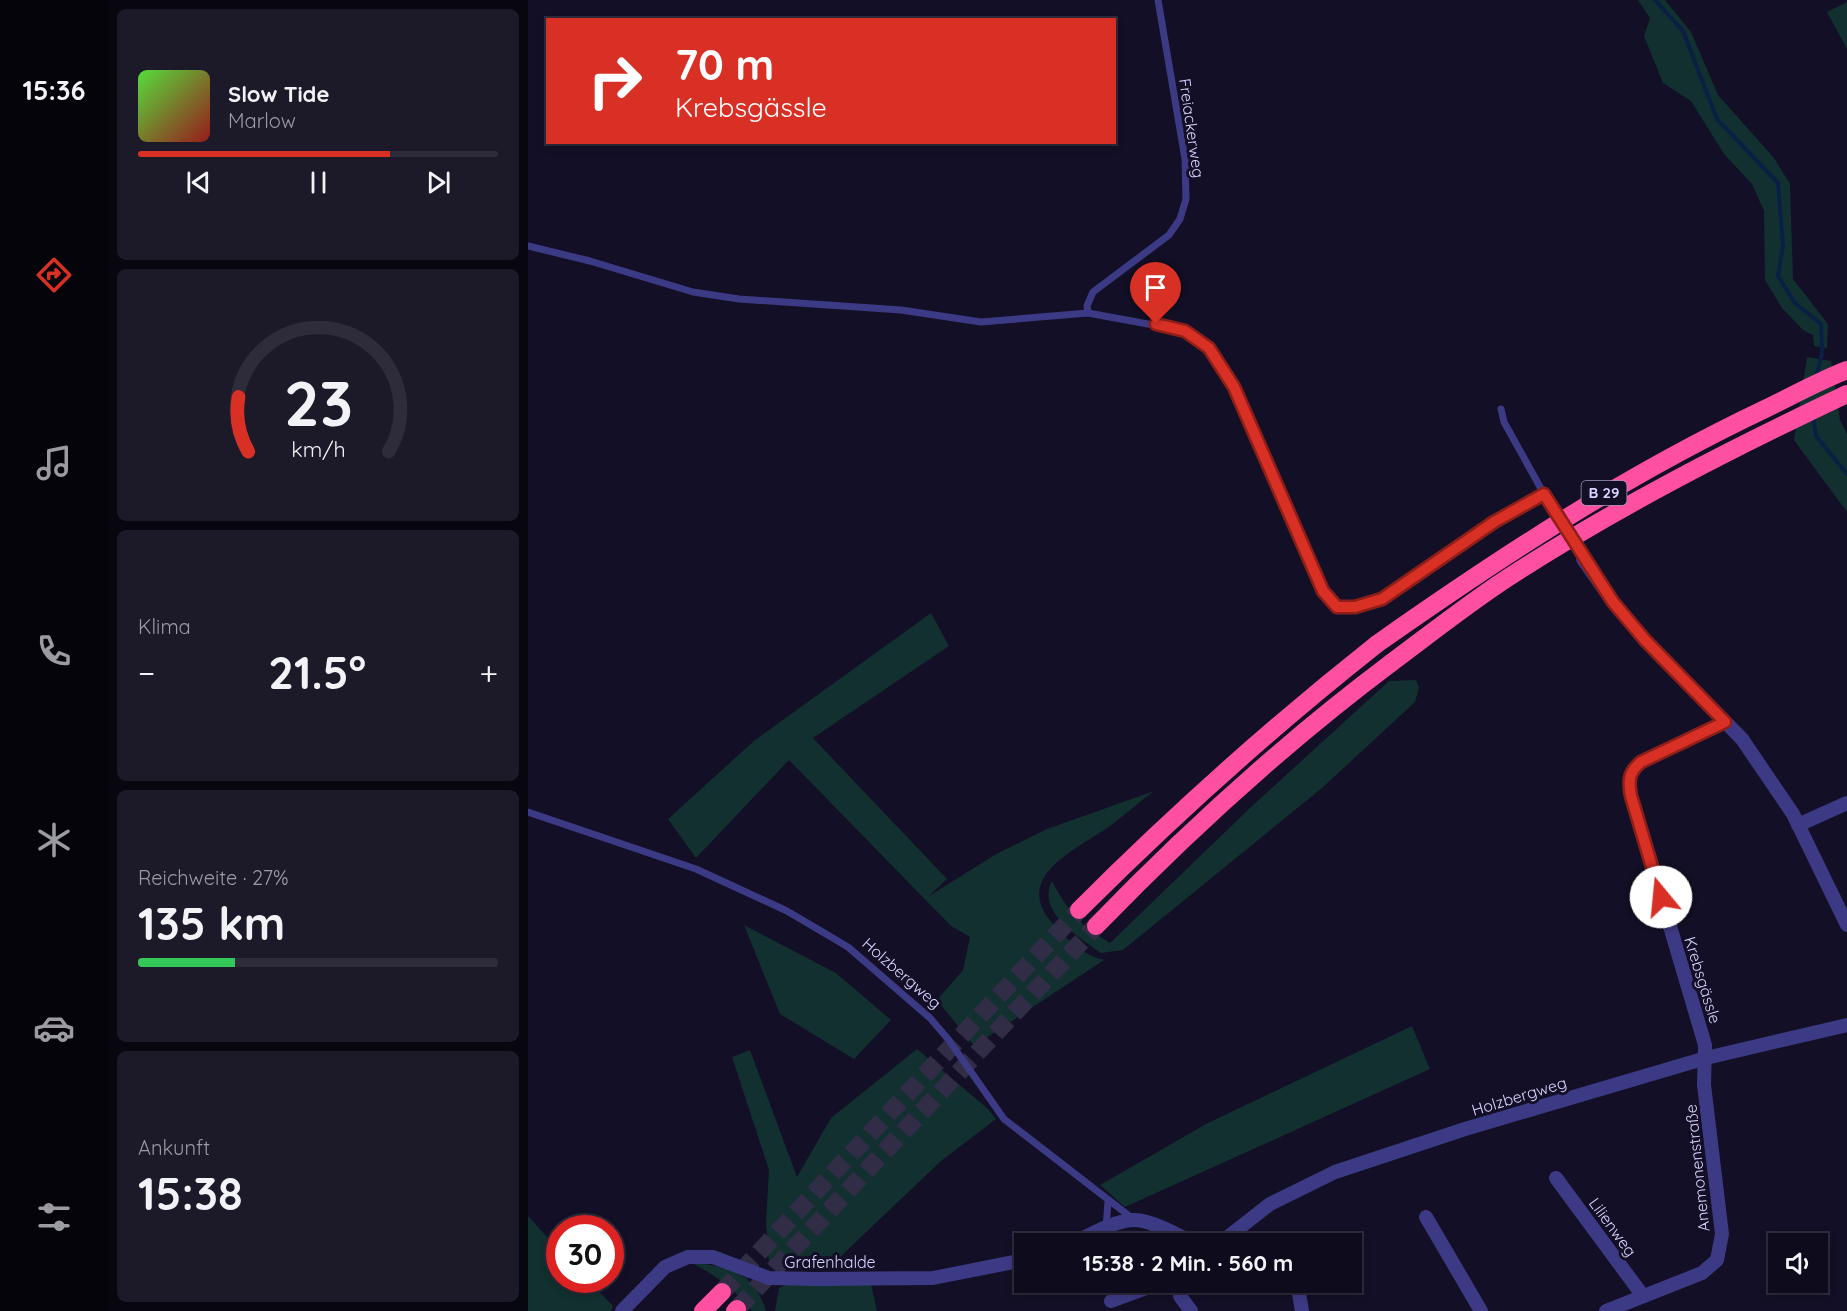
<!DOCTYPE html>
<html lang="de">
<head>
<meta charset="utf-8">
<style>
  body { margin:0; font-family:Quicksand,sans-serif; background:#1c1929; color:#f1f3f6; height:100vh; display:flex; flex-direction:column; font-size:22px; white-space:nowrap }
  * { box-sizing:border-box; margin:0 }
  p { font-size:20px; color:#9b9ba3 }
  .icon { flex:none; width:33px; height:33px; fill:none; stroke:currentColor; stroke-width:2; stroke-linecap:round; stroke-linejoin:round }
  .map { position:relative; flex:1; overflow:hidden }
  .drawer { display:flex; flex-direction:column; gap:9px; padding:9px; background:#08060f; width:420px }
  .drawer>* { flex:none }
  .guide { position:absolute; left:18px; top:18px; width:570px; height:126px; border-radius:0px; box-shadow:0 3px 9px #0003,0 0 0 2px #2e2b3b; background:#d93025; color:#fff; overflow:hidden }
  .buttons { position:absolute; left:1240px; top:1233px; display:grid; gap:12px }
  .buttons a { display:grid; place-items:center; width:60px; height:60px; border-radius:0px; background:#0e0b1c; box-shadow:0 3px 9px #0003,0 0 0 2px #2e2b3b; font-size:30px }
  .speed { position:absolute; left:18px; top:1215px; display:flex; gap:12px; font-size:30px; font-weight:700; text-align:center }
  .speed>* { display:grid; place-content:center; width:78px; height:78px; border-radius:50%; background:#0e0b1c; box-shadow:0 3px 9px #0003,0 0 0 2px #2e2b3b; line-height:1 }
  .speed .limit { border:9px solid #d22; background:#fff; color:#111 }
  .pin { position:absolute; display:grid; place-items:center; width:51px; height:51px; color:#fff; margin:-62px -26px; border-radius:50% 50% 50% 0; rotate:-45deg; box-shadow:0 0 6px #0007 }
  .pin .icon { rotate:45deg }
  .me { position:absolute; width:66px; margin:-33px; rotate:343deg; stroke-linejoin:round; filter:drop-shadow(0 0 4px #0008) }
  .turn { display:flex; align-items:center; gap:21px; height:126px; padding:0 30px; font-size:27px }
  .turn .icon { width:78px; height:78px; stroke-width:2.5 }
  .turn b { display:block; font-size:42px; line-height:51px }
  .big { font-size:45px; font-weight:700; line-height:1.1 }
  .drawer .tile { flex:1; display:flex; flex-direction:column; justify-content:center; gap:9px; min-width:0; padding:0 21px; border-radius:9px; background:#1c1929 }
  .drawer .dial { align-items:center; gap:0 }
  .dial svg { height:156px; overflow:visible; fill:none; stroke:#2e2b3b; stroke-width:7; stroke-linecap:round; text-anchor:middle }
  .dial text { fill:#f1f3f6; stroke:none }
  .song { display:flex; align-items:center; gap:18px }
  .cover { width:72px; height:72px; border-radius:9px; background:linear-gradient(135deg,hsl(110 70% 55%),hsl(0 70% 35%)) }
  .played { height:6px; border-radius:3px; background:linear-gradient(90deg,#d93025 70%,#2e2b3b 70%) }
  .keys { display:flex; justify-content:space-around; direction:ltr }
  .heat { display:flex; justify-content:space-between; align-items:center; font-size:33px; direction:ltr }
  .charge { height:9px; border-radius:4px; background:linear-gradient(90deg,#34c759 27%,#2e2b3b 0) }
  .trip { position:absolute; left:486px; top:1233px; width:348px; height:60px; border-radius:0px; background:#0e0b1c; box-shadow:0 3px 9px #0003,0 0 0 2px #2e2b3b; font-weight:700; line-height:60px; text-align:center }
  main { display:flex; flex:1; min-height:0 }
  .tabs { display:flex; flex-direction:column; width:108px; justify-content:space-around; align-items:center; background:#06040b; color:#9b9ba3 }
  .tabs .icon { width:42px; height:42px }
  .tabs .on { color:#d93025 }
  .tabs b { font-size:27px; color:#f1f3f6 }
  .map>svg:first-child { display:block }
  .green { fill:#12302f }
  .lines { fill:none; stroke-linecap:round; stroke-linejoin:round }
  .stream { stroke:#0a1f44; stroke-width:4 }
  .highway-tunnel { stroke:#312d47; stroke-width:18; stroke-dasharray:18 9; stroke-linecap:butt }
  .lane { stroke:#3d3a85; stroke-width:7 }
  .street { stroke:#3d3a85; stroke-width:14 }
  .highway { stroke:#ff4fa3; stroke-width:18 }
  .highway-bridge { stroke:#ff4fa3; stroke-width:18 }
  .route-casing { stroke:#8d1f18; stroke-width:15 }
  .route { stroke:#d93025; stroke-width:10 }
  .labels { text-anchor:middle; stroke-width:6; stroke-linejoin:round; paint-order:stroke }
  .shield { fill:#130f26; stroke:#9e99be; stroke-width:1.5 }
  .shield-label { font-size:15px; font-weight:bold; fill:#d9d4ff }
  .street-label { font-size:16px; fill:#d9d4ff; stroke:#130f26 }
</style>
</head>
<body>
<main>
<nav class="tabs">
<b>15:36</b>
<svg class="icon on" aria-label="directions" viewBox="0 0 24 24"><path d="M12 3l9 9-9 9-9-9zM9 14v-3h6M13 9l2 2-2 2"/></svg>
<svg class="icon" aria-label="music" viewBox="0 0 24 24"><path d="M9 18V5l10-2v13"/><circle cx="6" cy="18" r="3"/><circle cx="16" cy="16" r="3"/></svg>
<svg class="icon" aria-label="phone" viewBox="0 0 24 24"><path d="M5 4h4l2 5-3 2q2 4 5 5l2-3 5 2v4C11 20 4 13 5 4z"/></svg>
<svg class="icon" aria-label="climate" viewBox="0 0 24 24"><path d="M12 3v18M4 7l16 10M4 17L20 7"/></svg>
<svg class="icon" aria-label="car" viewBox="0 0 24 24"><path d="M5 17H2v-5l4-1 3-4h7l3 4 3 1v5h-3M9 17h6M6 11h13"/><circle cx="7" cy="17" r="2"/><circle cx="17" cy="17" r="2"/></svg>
<svg class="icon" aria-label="filters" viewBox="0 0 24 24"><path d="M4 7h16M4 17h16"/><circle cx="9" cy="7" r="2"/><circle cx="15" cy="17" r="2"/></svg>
</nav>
<section class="drawer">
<div class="tile">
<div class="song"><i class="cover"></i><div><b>Slow Tide</b><p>Marlow</p></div></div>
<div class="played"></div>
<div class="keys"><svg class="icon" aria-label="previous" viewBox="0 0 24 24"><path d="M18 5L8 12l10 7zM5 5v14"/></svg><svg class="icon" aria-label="pause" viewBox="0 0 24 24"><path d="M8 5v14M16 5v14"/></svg><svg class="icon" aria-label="next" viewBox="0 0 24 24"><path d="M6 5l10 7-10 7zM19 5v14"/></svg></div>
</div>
<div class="tile dial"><svg viewBox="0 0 100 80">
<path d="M14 69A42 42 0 1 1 86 69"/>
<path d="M14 69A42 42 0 0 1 9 41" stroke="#d93025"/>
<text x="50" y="56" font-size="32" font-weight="700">23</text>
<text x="50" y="72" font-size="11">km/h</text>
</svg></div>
<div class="tile"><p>Klima</p>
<div class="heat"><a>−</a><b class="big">21.5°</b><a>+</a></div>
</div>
<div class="tile"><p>Reichweite · 27%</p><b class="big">135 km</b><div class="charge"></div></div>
<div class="tile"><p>Ankunft</p><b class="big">15:38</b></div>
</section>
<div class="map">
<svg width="1319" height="1311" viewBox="0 0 1319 1311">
  <rect width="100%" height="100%" fill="#130f26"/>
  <g class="green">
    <path d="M1110,0H1137L1163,32L1190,95L1246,158L1262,184L1265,279L1300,324L1299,348L1286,346L1285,335L1275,330L1254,308L1237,280L1236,211L1224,184L1196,154L1163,101L1135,83L1116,36L1122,18Z"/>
    <path d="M1319,2V49L1299,12Z"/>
    <path d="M1279,357L1303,361L1312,420L1319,434V512L1266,440Z"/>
    <path d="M403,613L421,646L285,738L419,879L401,896L470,853L519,829L626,791C610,803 595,817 579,828C544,852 481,879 528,927C542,942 555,955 576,960L446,1046L409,1000L435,970L442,937L423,926L261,760L168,858L140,819L227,740Z"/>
    <path d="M888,680L891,688L887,702L794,788L595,950L573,953C551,937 508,912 524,881C541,913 551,924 582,943L723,807L861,681Z"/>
    <path d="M216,925L308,973L363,1020L326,1059L252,1014Z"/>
    <path d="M884,1026L902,1069L597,1207L572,1185L680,1123Z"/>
    <path d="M389,1049L459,1108L468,1119L413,1161L311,1258L288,1268L257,1270L241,1266L238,1222L241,1170L204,1057L222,1050L269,1177L303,1118Z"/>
    <path d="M0,1216L31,1250L32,1280H60L85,1306L83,1311H0Z"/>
    <path d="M162,1262C201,1267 226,1271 238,1311H224C206,1289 188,1275 162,1262Z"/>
    <path d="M343,1284L349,1311H247L251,1288L258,1285Z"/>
  </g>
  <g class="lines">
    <g class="stream">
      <path d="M1127,0L1155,31L1189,119L1250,183L1255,246L1250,276L1267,303L1293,324L1294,354L1288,377"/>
      <path d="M1285,416L1288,436L1319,474"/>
    </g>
    <g class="highway-tunnel">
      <path d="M194,1292L551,910"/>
      <path d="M209,1309L568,926"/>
    </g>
    <g class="lane">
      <path d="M0,246L62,261L165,292L211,299L373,310L453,322L560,313L658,331L681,348L707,387L795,591L809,607H827L854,599L966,522L1016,494L1055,559"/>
      <path d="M560,313L559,306L565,292L641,235L652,219L658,199L657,159L630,0"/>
      <path d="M973,409L976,422L1016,494"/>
      <path d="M1113,762L1104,770L1101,783L1121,855"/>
      <path d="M0,812L168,869L259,911L320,947L402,1018L420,1039L476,1119L604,1218"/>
      <path d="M578,1228L580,1202"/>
    </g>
    <g class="street">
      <path d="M1055,559L1085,602L1117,640L1214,739L1265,814L1319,925"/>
      <path d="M1113,762L1197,722"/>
      <path d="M1270,825L1319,803"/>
      <path d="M1028,1178L1115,1296"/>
      <path d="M898,1217L953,1311"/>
      <path d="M543,1244C562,1235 585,1221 605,1220C622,1219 652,1236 667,1244"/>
      <path d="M691,1244L742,1204L807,1172L937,1129L1178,1058L1319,1025"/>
      <path d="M653,1282L652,1296L663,1311"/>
      <path d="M769,1282L774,1311"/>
      <path d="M583,1301L635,1282"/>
      <path d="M94,1311L137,1267L160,1257H185L241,1278L287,1279L405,1278L496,1260"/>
      <path d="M1078,1311L1174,1273L1189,1260L1194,1234L1176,1085L1177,1045L1121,855"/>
    </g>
    <g class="highway">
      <path d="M551,910C646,815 744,727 849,644"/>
      <path d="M568,926C662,829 755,744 863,663"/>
      <path d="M175,1311L194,1292"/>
      <path d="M207,1311L209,1309"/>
    </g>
    <g class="highway-bridge">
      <path d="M849,644C974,556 1098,475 1237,409C1264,396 1291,381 1319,370"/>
      <path d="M863,663C902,634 941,603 981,577C1089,507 1203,449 1319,394"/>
    </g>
  </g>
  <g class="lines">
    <defs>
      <path id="route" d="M628,324L657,331L681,348L706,387L795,591L809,607H827L854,599L966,522L1016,494L1085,602L1117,640L1197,722L1113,762C1101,772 1100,780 1103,796L1133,897"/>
    </defs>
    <use href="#route" class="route-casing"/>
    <use href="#route" class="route"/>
  </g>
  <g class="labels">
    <rect class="shield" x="1053.5" y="481" width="45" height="24" rx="4.5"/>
    <g class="shield-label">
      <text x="1076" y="498">B 29</text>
    </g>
    <g class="street-label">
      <text transform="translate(664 128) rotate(82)" y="6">Freiackerweg</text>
      <text transform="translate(374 973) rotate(41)" y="6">Holzbergweg</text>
      <text transform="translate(1175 980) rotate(73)" y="6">Krebsgässle</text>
      <text transform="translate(991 1096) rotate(-17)" y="6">Holzbergweg</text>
      <text transform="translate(1169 1168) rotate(-96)" y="6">Anemonenstraße</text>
      <text transform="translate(1085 1227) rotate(54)" y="6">Lilienweg</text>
      <text x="302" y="1268">Grafenhalde</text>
    </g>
  </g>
</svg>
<div class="buttons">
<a><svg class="icon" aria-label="sound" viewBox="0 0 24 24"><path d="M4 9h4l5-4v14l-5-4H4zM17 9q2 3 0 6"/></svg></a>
</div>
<div class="speed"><div class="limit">30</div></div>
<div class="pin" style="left:628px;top:324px;background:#d93025"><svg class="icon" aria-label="arrive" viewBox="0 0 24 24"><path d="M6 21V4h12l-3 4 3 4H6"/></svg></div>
<svg class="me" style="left:1133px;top:897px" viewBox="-20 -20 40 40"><circle r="19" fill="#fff"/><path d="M0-13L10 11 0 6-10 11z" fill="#d93025"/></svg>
<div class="trip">15:38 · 2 Min. · 560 m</div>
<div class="guide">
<div class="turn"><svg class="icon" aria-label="right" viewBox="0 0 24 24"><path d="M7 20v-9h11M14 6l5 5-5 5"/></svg><div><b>70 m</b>Krebsgässle</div></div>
</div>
</div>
</main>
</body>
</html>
